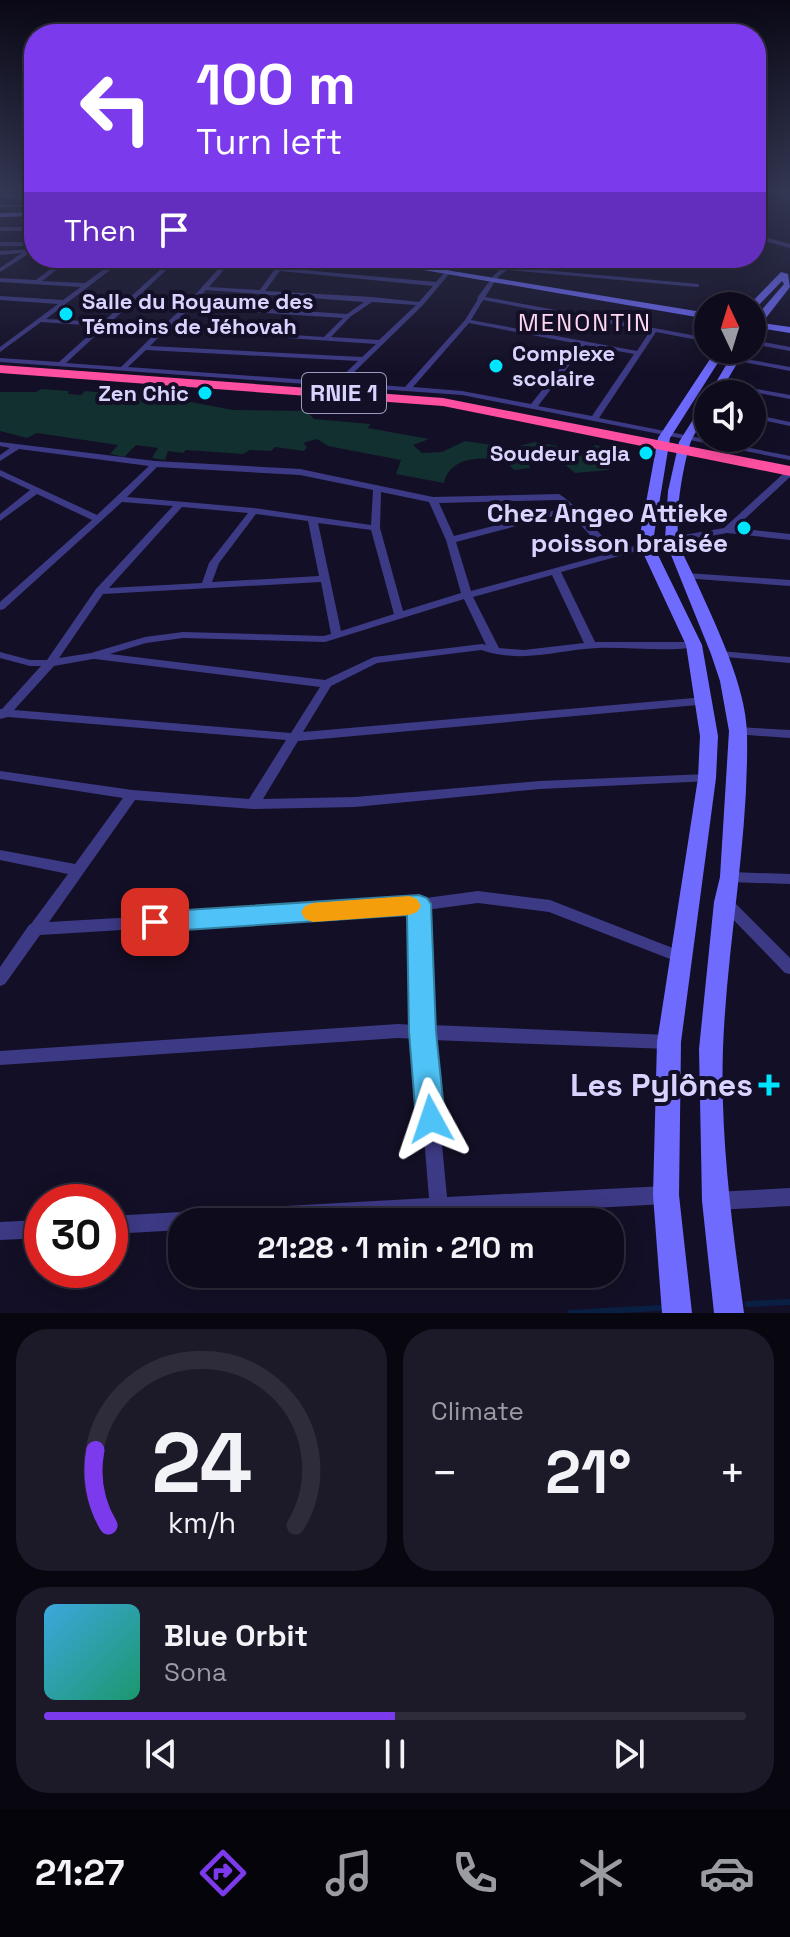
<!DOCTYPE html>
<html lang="en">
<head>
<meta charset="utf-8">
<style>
  body { margin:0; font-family:"Space Grotesk",sans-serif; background:#1c1929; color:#f1f3f6; height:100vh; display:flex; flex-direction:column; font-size:30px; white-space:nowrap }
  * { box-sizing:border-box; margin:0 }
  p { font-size:26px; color:#9b9ba3 }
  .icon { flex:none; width:44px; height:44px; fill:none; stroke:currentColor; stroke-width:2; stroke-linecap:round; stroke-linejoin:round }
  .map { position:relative; height:1313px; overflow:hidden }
  .sheet { display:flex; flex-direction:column; gap:16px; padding:16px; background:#08060f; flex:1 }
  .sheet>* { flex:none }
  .guide { position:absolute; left:24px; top:24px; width:742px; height:244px; border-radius:32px; box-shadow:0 4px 20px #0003,0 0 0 2px #2e2b3b; background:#7c3aed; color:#fff; overflow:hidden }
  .needle { width:52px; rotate:356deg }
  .fabs { position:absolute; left:694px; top:292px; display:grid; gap:16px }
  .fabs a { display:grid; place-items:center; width:72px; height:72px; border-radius:50%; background:#0e0b1c; box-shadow:0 4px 20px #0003,0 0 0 2px #2e2b3b; font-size:40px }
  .speed { position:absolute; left:24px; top:1184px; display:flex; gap:16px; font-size:40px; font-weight:700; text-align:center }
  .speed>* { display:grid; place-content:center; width:104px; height:104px; border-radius:50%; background:#0e0b1c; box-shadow:0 4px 20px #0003,0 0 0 2px #2e2b3b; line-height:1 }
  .speed .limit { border:12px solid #d22; background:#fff; color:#111 }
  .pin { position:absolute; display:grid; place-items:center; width:68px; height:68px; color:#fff; margin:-34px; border-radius:16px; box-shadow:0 4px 12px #0006 }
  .me { position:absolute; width:88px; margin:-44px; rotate:355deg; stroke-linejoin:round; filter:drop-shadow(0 0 6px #0008) }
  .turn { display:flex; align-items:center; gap:28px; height:168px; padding:0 40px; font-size:36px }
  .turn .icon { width:104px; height:104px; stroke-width:2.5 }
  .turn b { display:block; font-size:56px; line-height:68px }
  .then { display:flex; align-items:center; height:76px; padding:0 40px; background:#0003; gap:16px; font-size:30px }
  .big { font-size:60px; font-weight:600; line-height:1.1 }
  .sheet .card { flex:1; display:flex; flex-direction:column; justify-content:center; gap:12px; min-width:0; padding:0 28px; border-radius:32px; background:#1c1929 }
  .sheet .dial { align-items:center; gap:0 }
  .dial svg { height:208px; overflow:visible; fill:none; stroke:#2e2b3b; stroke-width:7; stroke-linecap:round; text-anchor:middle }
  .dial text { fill:#f1f3f6; stroke:none }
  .song { display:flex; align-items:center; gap:24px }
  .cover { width:96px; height:96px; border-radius:12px; background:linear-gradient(135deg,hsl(200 70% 55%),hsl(160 70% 35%)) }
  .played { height:8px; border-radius:4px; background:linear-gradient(90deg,#7c3aed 50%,#2e2b3b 50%) }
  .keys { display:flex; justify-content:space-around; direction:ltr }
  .heat { display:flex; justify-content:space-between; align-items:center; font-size:44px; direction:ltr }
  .sheet .tiles { flex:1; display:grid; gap:16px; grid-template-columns:1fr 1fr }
  .card:last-child { grid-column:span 2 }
  .trip { position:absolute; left:168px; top:1208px; width:456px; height:80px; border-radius:32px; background:#0e0b1c; box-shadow:0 4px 20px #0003,0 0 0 2px #2e2b3b; font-weight:600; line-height:80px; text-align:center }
  .tabs { display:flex; height:128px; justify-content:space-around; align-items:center; background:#06040b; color:#9b9ba3 }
  .tabs .icon { width:56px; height:56px }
  .tabs .selected { color:#7c3aed }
  .tabs b { font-size:36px; color:#f1f3f6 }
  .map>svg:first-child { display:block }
  .green { fill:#12302f }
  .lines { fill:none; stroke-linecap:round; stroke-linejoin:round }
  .stream { stroke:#0a1f44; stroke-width:6 }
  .street { fill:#3d3a85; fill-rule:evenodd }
  .secondary { fill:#6f6bff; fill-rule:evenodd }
  .highway { fill:#ff4fa3; fill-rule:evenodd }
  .route { fill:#4fc3f7; stroke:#337fa1; stroke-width:2 }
  .slow { fill:#f59e0b }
  .poi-dot { fill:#00e5ff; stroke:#130f26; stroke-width:3 }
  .labels { text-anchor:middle; stroke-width:8; stroke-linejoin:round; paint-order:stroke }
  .far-poi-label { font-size:22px; font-weight:bold; fill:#d9d4ff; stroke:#130f26; text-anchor:start }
  .far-neighbourhood-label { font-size:24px; letter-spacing:2px; fill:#ffd6f0; stroke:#130f26 }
  .shield { fill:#130f26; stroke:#9e99be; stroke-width:2 }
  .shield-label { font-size:24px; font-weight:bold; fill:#d9d4ff }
  .poi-label { font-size:26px; font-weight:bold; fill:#d9d4ff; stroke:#130f26; text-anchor:end }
  .near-poi-label { font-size:32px; font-weight:bold; fill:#d9d4ff; stroke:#130f26; text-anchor:end }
</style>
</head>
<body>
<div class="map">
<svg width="790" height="1313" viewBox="0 0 790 1313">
  <rect width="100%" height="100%" fill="#130f26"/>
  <path class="green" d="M41,389L69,391L68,394L81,395L85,391L180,400L233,410L306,411L314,419L370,424L368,428L429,439L413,445L422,453L442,452L465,441L512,448L535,442L586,451L595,445L622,450L616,461L605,460L602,465L611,467L608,470L575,473L557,458L528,461L530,468L514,470L507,462C486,456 450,455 444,483L396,474L401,460L328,446L317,439L303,443L307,447L304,451L275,447L271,451L250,450L243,454L186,450L183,453L168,451L165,460L152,458L158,448L136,445L124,457L110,454L118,445L37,433L27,438L0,431V392H36Z"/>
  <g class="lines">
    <g class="stream">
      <path d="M748,1304L790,1302"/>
      <path d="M570,1313L659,1308"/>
    </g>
    <g class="street">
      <path d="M770,189H776L790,197V200Z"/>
      <path d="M0,195L34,196V198L0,197Z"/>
      <rect x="0" y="205" width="34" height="2"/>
      <rect x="0" y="227" width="34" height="4"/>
      <path d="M756,235L790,244V248L756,239Z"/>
      <rect x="0" y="242" width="34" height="4"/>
      <path d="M34,249V253H30L0,272V268L22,253L0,255V251Z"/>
      <path d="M65,258H72L42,281L85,283L119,258H126L46,319L103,322L173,258H179L110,323L163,326L186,305L228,258H234L209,287L260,290L274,270V268L276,267L283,258H289L282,268L436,282L444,273L445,258H451L450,273L423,305L344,382L405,387L465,320L478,299L477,298L494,275L514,258H520L510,267L699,284V286L697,287L507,270L498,277L485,297L708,338V342L656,332L599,418L790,456V460L462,395L0,362V358L59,362L99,326L41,322L0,352V347L58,304L0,300V296L63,300L81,287L0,282V278L36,280ZM280,271L433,286L419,302L372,297L265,291ZM206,290L364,302L347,314L193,304ZM483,300L650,331L637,351L471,320ZM372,302L416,305L379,340L331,337L350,317ZM190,308L343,318L324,337L170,327ZM469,323L579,344L531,404L462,391L413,387ZM106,326L159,330L121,367L66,363ZM166,330L376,344L362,357L150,346ZM585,345L634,354L592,416L538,406ZM146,350L358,361L336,382L128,367Z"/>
      <path d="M563,258L675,263L684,258H691L676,267L566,260Z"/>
      <path d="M752,340L790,347V351L752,344Z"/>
      <path d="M735,357L790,367V371L733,360V358Z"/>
      <path d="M718,382L790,395V399L721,386H718Z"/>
      <path d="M752,414L790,422V426L752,418Z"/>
      <path d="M0,442L155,461L300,469L433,497L559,494C577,505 600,535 616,551L649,542L652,543L654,545L652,547L561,572L595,642H694L699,645L698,647C667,652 630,647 598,648C555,650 524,664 481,650L377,663L331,686L303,732L705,697L711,701L709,704L298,741L263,799L355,797L540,781L707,774L711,775L713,778L711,781L540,789L355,807L253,809L135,800L49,922L396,902L478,891L550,900L688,954L691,958L688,962L683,964L549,912L478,903L426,910L431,1025L669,1035L675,1037L677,1042L675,1047L669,1049L432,1040L447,1197L665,1186L672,1188L674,1195L672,1202L665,1204L338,1222H182V1230L110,1234V1216L429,1198L416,1039L398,1038L0,1065V1051L398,1024L415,1025L412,912L40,935L5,984L0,986V967L29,925L31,924L68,874L0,860V850L75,864L123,798L0,779V771L132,790L249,799L286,740L8,717L0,719V709H2L41,666H30L0,658V652L30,660H47L96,589L173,506L122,502L4,609L0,610V602L92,520L37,494L0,521V514L30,490L0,476V470L97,515L149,466L19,449L0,461V455L10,448L0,446ZM157,467L300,475L373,490L371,525L254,508L127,497ZM381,492L429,502L446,540L461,593L403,611L380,528ZM557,500L564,508L454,536L439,503ZM182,507L248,513L209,563L202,583L109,588ZM569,512L607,554L471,591L456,542ZM256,514L308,521L319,576L212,582L219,563ZM318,523L371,530L394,614L341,631ZM552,575L584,643L524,650L499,648L473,597ZM321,582L331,634L324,636L183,632L145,637L91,653L59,658L103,594ZM464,599L486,645L482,644L374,657L325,680L110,654L146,643L183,638L325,642ZM93,659H95L320,687L291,733L14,710L54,666Z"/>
      <path d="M787,472L790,473V477L735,528L790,534V540L727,533L672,543L667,540L672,537L724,528L784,473Z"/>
      <path d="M686,573L790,580V586L683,578L681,576L683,574Z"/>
      <path d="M719,651L790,657V663L715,656L714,654L715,652Z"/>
      <path d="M738,727L790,730V738L734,734L732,731L734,728Z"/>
      <path d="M730,872L790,874V884L730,882L725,881L723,877L725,873Z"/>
      <path d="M725,896L730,898L790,958V974L785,973L720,906L718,902L720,898Z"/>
      <path d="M790,1188V1206L715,1210L708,1208L706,1201L708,1194L715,1192Z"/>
      <path d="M42,1220V1238L0,1240V1222Z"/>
    </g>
    <g class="secondary">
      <path d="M34,212V216L0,217V213Z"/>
      <path d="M354,258H373L708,313V319Z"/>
      <path d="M781,272L788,274L790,287L762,323L790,327V333L759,328L752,333V321L784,284L782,281L755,309L748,306Z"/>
      <path d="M716,350H726L670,438L654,535L658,555L702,645L718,736L716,778L681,1042L679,1195L692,1313H662L653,1195L657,1042L698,778L700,736L686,645L644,555L640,535L658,438Z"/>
      <path d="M735,350H745L719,394H709Z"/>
      <path d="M708,401C708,421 696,427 690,444C683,467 674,517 679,540C681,553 690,567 695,579C715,624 746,685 747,734C749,839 727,943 723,1048C720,1136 732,1225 744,1313H714L702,1201L699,1049L714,902L720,877L729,731L720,681L711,654L665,540L668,491L679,442L704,402Z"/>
    </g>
    <path class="highway" d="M0,365L443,398L790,466V476L443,406L0,373Z"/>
  </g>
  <linearGradient id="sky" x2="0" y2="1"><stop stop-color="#0a0815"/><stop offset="0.51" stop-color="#333752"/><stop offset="1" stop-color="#333752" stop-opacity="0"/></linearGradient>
  <rect width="790" height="373" fill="url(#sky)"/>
  <path class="route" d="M419,895L427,898L431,904L436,1032L445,1119L441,1129L431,1133L421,1129L416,1119L409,1032L407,915L155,932L146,929L142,922L146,915L155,912Z"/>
  <path class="slow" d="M409,896L417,899L421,906L417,912L409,915L313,922L305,919L301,912L305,906L313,903Z"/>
  <g class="poi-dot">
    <circle cx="66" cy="314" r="8"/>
    <circle cx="496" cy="366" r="8"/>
    <circle cx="205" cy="393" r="8"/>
    <circle cx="646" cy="453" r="8"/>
    <circle cx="744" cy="528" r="8"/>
    <path d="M765 1073h8v8h8v8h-8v8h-8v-8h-8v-8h8z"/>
  </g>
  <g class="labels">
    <g class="far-poi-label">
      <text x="82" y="309">Salle du Royaume des<tspan x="82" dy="25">Témoins de Jéhovah</tspan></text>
      <text x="512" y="361">Complexe<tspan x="512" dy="25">scolaire</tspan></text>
      <text x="189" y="401" text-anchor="end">Zen Chic</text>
      <text x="630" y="461" text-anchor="end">Soudeur agla</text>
    </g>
    <g class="far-neighbourhood-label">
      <text x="585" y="331">MENONTIN</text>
    </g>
    <rect class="shield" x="302" y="373" width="84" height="40" rx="6"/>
    <g class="shield-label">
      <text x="344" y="401">RNIE 1</text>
    </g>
    <g class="poi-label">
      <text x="728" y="522">Chez Angeo Attieke<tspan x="728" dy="30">poisson braisée</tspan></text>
    </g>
    <g class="near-poi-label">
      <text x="753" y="1096">Les Pylônes</text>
    </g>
  </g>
</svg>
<div class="fabs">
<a><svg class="needle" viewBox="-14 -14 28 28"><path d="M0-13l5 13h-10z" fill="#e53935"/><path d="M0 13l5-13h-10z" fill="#9b9ba3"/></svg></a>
<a><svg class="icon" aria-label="sound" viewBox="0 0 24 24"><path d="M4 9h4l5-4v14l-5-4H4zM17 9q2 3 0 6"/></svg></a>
</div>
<div class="speed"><div class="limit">30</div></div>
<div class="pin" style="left:155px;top:922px;background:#d93025"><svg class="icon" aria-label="arrive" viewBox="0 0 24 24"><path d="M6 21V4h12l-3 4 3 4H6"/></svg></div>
<svg class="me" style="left:431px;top:1119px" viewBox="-20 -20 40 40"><path d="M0-17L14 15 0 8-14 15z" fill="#4fc3f7" stroke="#fff" stroke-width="4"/></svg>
<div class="trip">21:28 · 1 min · 210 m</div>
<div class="guide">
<div class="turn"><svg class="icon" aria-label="left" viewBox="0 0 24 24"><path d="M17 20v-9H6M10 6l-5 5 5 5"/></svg><div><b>100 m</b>Turn left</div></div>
<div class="then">Then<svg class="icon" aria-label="arrive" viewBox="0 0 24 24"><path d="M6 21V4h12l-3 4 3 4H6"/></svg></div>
</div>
</div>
<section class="sheet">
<div class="tiles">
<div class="card dial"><svg viewBox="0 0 100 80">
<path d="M14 69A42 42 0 1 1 86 69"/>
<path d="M14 69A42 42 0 0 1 9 40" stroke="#7c3aed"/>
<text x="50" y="56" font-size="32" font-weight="700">24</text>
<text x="50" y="72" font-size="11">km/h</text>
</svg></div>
<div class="card"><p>Climate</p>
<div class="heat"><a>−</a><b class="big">21°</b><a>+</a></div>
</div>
<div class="card">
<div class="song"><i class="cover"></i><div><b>Blue Orbit</b><p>Sona</p></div></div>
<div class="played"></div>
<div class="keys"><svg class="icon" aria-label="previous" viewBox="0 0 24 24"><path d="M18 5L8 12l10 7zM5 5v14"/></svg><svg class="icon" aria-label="pause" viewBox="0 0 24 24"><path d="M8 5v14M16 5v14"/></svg><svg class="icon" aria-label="next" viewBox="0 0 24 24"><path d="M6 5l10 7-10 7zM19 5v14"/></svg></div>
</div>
</div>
</section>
<nav class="tabs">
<b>21:27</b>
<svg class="icon selected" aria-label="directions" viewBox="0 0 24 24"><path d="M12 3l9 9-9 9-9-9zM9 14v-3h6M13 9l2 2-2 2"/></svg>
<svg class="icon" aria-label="music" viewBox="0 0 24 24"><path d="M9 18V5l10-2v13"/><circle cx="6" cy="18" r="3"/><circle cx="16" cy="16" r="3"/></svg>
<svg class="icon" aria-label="phone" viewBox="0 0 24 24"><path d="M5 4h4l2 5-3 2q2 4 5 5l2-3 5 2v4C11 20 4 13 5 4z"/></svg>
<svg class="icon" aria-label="climate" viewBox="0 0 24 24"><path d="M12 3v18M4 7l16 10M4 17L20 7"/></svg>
<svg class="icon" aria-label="car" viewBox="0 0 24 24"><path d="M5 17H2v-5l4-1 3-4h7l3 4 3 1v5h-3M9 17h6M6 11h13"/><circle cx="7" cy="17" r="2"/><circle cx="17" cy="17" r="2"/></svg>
</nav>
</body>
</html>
